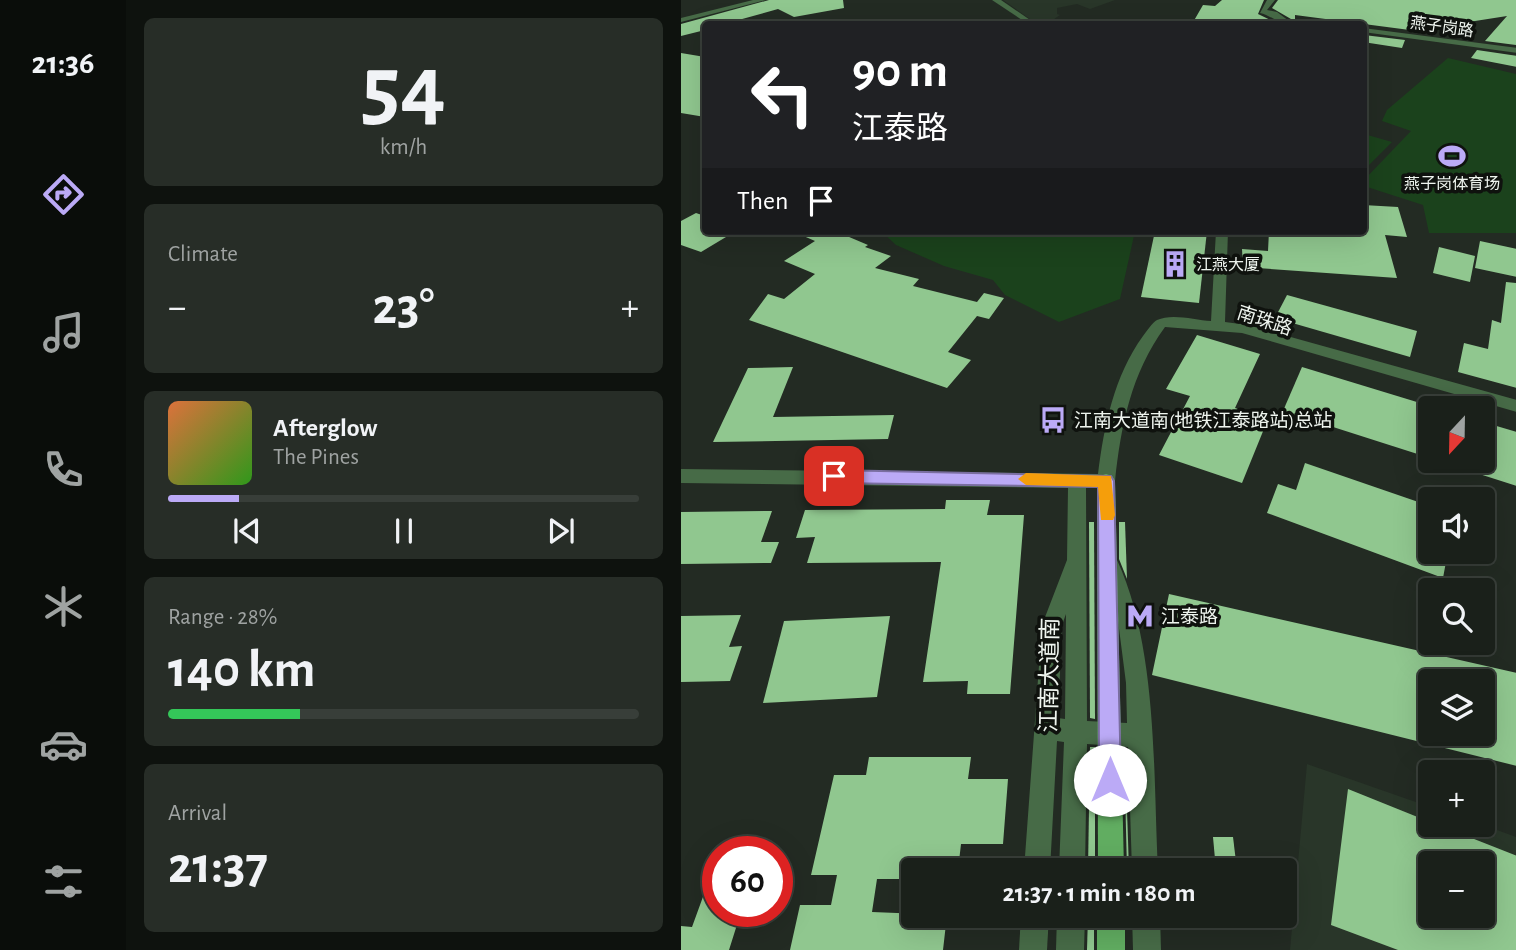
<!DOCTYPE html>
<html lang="en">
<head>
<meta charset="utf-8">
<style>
  body { margin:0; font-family:"Alegreya Sans","Noto Sans SC",sans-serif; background:#272d27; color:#f1f3f6; height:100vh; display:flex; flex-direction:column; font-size:26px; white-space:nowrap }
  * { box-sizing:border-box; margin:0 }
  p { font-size:23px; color:#9fa3a2 }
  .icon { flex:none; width:38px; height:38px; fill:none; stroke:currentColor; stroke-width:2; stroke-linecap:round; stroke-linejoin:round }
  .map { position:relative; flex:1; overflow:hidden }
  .details { display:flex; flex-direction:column; gap:18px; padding:18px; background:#0e120e; width:555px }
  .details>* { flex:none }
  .top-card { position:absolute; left:21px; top:21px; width:665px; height:214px; border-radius:7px; box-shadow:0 7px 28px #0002,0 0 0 2px #383e39; background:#202124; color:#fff; overflow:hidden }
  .needle { width:46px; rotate:202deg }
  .buttons { position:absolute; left:737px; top:396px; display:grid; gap:14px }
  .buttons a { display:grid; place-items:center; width:77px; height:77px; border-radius:7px; background:#1a201a; box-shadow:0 7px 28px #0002,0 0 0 2px #383e39; font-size:35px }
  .speed { position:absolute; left:21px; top:836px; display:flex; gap:14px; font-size:35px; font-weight:700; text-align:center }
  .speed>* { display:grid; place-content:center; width:91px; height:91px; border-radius:50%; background:#1a201a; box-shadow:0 7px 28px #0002,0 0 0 2px #383e39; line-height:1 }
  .speed .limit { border:10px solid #d22; background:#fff; color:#111 }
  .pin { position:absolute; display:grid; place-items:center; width:60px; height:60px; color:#fff; margin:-30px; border-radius:14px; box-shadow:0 4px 10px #0006 }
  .me { position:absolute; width:77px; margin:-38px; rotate:0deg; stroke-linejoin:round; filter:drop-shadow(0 0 5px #0008) }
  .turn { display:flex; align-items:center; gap:24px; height:147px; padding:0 35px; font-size:32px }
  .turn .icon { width:91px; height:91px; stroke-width:2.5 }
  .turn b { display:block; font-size:49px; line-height:60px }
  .then { display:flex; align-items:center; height:66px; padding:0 35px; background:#0003; gap:14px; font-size:26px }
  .big { font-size:52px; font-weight:700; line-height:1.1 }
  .details .widget { flex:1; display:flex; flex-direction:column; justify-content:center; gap:10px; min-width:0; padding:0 24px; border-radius:10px; background:#272d27 }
  .details .dial { align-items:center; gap:0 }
  .dial b { font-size:91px; line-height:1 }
  .song { display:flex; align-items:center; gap:21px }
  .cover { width:84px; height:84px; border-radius:10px; background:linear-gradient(135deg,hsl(20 70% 55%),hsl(110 70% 35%)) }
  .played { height:7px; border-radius:4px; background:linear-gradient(90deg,#bbaaf6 15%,#383e39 15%) }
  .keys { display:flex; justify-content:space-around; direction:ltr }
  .heat { display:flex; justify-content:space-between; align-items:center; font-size:38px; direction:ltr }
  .charge { height:10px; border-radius:5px; background:linear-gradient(90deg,#34c759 28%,#383e39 0) }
  .trip { position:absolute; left:220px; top:858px; width:396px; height:70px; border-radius:7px; background:#1a201a; box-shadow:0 7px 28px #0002,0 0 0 2px #383e39; font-weight:700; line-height:70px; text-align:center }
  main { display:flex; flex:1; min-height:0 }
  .tabs { display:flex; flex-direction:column; width:126px; justify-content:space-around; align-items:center; background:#0a0d0a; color:#9fa3a2 }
  .tabs .icon { width:49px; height:49px }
  .tabs .current { color:#bbaaf6 }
  .tabs b { font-size:32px; color:#f1f3f6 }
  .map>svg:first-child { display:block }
  .built { fill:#293629; fill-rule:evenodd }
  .green { fill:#1b421c }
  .building { fill:#90c78f; fill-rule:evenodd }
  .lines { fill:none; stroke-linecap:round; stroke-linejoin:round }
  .minor { fill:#476b47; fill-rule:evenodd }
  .major { fill:#61ad61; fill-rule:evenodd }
  .route { fill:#bbaaf6; stroke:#7a6ea0; stroke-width:2 }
  .slow { fill:#f59e0b }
  .labels { text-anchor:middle; stroke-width:7; stroke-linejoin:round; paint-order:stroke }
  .far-street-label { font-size:16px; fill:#eef4ee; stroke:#0f120e }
  .far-poi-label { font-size:16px; fill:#eef4ee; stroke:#0f120e }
  .street-label { font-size:19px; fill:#eef4ee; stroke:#0f120e }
  .poi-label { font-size:19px; fill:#eef4ee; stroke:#0f120e; text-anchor:start }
  .near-street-label { font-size:23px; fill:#eef4ee; stroke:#0f120e }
</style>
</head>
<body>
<main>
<nav class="tabs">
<b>21:36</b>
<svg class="icon current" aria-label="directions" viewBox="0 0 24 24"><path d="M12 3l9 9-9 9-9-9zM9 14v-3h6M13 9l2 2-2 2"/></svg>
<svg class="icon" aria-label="music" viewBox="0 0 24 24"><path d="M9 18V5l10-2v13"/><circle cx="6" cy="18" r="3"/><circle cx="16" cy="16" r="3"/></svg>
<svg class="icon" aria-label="phone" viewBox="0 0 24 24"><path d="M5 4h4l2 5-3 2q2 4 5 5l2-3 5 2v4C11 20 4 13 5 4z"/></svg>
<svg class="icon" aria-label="climate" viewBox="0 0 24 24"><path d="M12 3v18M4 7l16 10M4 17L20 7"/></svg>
<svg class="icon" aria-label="car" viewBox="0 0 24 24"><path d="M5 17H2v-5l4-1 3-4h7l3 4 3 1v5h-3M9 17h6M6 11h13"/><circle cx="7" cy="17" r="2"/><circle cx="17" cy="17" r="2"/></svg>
<svg class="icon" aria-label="filters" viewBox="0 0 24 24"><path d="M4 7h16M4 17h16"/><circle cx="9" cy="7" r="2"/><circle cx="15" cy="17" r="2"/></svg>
</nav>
<section class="details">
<div class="widget dial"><b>54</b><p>km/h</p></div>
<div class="widget"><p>Climate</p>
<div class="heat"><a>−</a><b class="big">23°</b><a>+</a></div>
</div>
<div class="widget">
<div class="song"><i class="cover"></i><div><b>Afterglow</b><p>The Pines</p></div></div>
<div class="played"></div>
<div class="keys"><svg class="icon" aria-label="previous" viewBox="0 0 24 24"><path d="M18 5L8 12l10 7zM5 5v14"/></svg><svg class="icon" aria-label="pause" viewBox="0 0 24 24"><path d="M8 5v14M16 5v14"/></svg><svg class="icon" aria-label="next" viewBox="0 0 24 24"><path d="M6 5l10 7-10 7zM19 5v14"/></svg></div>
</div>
<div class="widget"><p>Range · 28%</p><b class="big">140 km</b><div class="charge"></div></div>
<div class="widget"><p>Arrival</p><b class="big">21:37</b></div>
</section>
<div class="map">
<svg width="836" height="950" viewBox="0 0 836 950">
  <rect width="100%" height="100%" fill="#232b23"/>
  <g class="built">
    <path d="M322,0H434L409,9L396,4L376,8V14L379,15L366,24H356Z"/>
    <path d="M626,764L749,807V824H800L835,837V950H609ZM749,863H802V915H749Z"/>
  </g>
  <g class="green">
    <path d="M767,58L835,74V233H748L742,205L683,186V180L730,131L701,121L706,110Z"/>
    <path d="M683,134L711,142L683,170L682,134Z"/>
    <path d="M200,231H454L439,299L378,322L324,295L312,280L263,266L215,245Z"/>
  </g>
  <g class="building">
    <path d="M88,0H162L163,8L113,17L97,9L43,24H24V30L0,36V24Z"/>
    <path d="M541,0H583L577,14L598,24H511L522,5L534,6Z"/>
    <path d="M597,0H836V45L804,41L826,16L762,26L747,19L744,32L614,15V24H610V19L591,8Z"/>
    <path d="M682,35H683L724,40L721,48L682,42Z"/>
    <path d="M796,50L836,56V67L790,58Z"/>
    <path d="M0,53L24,57V117L0,113Z"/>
    <path d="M682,205L717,207L726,237L704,235L716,278L562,267L561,249L587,251L588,231H682Z"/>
    <path d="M15,213L24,216V231H55L20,252L0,245V221Z"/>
    <path d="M111,231H154L187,245L184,247L210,256L194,268L238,279L232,286L296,302L303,293L323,298L308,319L296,316L267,352L290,360L266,388L68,320L87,294L103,299L134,274L103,261L134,241Z"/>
    <path d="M474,231H526L518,303L460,297Z"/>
    <path d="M799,241L836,249V277L794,268Z"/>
    <path d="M758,247L794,256L789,282L752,273Z"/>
    <path d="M825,282L836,283V388L777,372L783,343L807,349L811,320L820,323Z"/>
    <path d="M606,295L736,331L729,357L594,318Z"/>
    <path d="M516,335L579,354L554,408L587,419L561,483L478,455L509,396L485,389Z"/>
    <path d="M112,367L92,417L213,415L207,439L32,442L67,368Z"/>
    <path d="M621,367L749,406V458L602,411Z"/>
    <path d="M802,422L836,432V486L764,463L765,460H802Z"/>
    <path d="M624,463L749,506V551H767L762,578L586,513L597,484L615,490Z"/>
    <path d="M265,500H309L306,515H343L329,694H286L287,681L242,682L260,562L126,563L134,537L115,538L124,510L264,509Z"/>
    <path d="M91,511L80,542H98L90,563L0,564V512Z"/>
    <path d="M408,522H413L414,719L409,718Z"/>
    <path d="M438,522H444L446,579L438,559Z"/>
    <path d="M488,594L836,673V766L471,675ZM749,681H802V733H749Z"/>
    <path d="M60,615L48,647L61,646L49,681L0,682V616Z"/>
    <path d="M209,616L196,697L82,703L103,621Z"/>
    <path d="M409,747H414V870H407Z"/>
    <path d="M443,749H444L448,870H446Z"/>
    <path d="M188,757H290L287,779H327L322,844H280L277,870H233V879H196L191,912L266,915L262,950H109L119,905H150L156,875H130L153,775H185Z"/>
    <path d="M667,789L749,822V824H755L836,856V950H717L650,925ZM749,863H802V915H749Z"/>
    <path d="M532,837H552L556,870H535Z"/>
    <path d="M35,861L37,912H60L48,950H0V926L11,927Z"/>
    <path d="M407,915H413V950H406Z"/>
  </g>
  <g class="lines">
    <g class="minor">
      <path d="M72,0H85L0,22V18Z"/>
      <path d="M311,0H320L355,24H347Z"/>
      <path d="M586,0H594L586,10L596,12L608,21V24C598,24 589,15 579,13Z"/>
      <path d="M682,28L836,48V53L682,32Z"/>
      <path d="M535,231H547L544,322L567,325L836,400V412L561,333L484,327C450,374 440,425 434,481L431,486L405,488L406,721L446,723L445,683L436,613L419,566L422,560L429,557L436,560C477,648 472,773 477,870H451L447,747L406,744L404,870H378L383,742L376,741L369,870H343L361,625L386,560L387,488L0,483V469L417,474C423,426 433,376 462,336C466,331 471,323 476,320C491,313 514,320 530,321ZM385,614L384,719L377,718L381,625Z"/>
      <path d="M340,915H368L366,950H338Z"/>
      <path d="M376,915H404L403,950H375Z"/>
      <path d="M451,915H479L480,950H452Z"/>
    </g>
    <g class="major">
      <path d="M425,474L431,476L434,481L443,870H417L416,481L419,476Z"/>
      <rect x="416" y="915" width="28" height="35"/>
    </g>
  </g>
  <path class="route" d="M153,470L430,476L433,481L440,780L436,788L429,791L421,788L418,780L417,487L153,483L145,476Z"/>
  <path class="slow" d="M345,473L430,476L434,515L432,520H420L417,487L345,485L337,479Z"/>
  <defs>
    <symbol id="stadium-bare" viewBox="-9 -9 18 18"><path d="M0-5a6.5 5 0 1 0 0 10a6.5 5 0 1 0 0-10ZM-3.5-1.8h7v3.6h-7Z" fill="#bbaaf6" stroke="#0f120e" stroke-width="2.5" paint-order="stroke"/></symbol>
    <symbol id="building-bare" viewBox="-9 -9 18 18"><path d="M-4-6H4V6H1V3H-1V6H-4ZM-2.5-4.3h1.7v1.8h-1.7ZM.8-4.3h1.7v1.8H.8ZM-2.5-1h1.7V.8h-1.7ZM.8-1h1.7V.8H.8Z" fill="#bbaaf6" stroke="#0f120e" stroke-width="2.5" paint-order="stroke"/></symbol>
    <symbol id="bus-bare" viewBox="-9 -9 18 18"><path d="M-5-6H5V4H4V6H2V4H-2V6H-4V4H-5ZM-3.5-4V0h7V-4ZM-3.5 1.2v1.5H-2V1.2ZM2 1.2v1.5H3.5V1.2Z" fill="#bbaaf6" stroke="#0f120e" stroke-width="2.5" paint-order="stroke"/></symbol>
    <symbol id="metro-bare" viewBox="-9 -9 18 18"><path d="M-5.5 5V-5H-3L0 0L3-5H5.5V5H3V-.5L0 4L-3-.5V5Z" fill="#bbaaf6" stroke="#0f120e" stroke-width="2.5" paint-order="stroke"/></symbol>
  </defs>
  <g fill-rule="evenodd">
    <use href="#stadium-bare" x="752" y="137" width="38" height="38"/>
    <use href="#building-bare" x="475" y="245" width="38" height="38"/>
    <use href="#bus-bare" x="353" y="401" width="38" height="38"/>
    <use href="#metro-bare" x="440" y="597" width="38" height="38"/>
  </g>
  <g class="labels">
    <g class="far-street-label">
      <text transform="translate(761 26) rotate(8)" y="6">燕子岗路</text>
    </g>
    <g class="far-poi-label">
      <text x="771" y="189">燕子岗体育场</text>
      <text x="515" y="270" text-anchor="start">江燕大厦</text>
    </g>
    <g class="street-label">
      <text transform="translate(584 320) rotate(18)" y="7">南珠路</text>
    </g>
    <g class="poi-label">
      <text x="393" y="427">江南大道南(地铁江泰路站)总站</text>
      <text x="480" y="623">江泰路</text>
    </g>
    <g class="near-street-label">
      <text transform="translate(368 675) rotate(-89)" y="8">江南大道南</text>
    </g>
  </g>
</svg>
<div class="buttons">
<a><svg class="needle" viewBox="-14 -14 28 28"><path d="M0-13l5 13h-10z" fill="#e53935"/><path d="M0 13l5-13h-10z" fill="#9fa3a2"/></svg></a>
<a><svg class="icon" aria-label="sound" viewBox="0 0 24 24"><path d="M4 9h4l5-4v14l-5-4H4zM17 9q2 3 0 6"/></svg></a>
<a><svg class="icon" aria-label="search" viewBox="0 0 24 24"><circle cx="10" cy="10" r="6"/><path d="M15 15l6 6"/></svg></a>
<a><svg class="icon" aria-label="layers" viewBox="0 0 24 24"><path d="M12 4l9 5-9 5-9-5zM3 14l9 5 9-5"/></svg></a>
<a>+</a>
<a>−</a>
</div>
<div class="speed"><div class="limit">60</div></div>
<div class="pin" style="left:153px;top:476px;background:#d93025"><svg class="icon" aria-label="arrive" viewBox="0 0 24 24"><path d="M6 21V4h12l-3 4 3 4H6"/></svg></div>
<svg class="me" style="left:429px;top:780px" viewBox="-20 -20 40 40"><circle r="19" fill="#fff"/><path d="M0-13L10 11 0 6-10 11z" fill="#bbaaf6"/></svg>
<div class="trip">21:37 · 1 min · 180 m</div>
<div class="top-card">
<div class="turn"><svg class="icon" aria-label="left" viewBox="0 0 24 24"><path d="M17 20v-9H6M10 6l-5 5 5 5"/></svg><div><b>90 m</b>江泰路</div></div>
<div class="then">Then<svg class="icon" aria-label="arrive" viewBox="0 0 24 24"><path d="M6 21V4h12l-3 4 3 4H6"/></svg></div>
</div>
</div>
</main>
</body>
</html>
